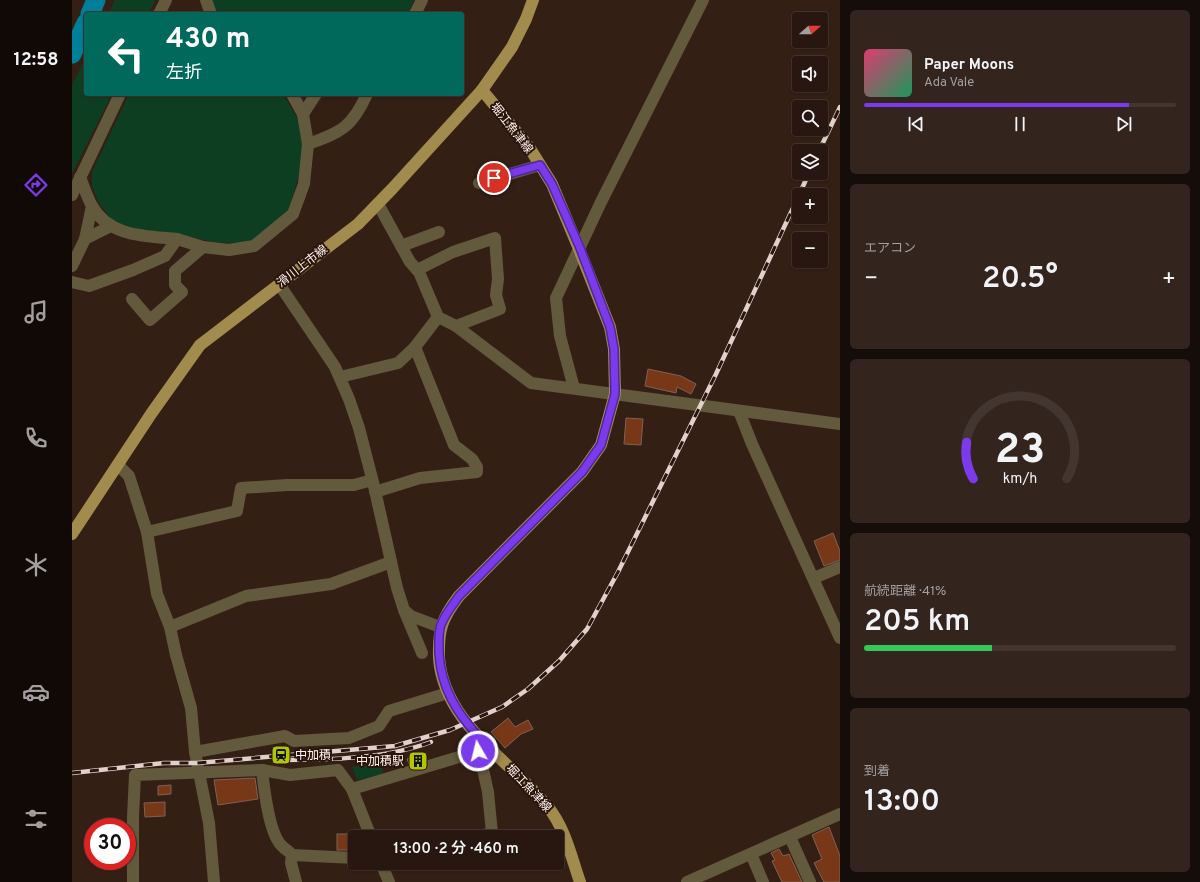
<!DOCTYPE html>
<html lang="ja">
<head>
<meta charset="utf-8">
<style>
  body { margin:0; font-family:Overpass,"Noto Sans JP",sans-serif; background:#33241e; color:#f1f3f6; height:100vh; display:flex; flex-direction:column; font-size:15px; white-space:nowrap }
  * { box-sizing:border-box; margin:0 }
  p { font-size:13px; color:#a49f9f }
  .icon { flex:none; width:22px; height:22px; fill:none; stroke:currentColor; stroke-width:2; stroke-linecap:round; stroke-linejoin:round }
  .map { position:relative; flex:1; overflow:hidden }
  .panel { display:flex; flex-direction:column; gap:10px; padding:10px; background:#150d09; width:360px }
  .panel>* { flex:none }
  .hud { position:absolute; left:12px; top:12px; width:380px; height:84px; border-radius:4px; box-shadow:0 1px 3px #0004,0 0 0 1px #433630; background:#00695c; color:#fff; overflow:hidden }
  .needle { width:26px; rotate:69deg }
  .buttons { position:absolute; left:720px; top:12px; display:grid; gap:8px }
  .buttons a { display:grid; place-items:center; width:36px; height:36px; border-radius:4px; background:#271710; box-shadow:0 1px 3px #0004,0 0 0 1px #433630; font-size:20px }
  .speed { position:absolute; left:12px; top:818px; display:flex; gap:8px; font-size:20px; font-weight:700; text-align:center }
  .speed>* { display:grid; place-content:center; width:52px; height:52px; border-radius:50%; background:#271710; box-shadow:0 1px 3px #0004,0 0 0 1px #433630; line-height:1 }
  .speed .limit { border:6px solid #d22; background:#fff; color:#111 }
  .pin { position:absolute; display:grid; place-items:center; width:34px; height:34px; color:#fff; margin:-17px; border:2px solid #fff; border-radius:50%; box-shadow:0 1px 4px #0007 }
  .me { position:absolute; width:44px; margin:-22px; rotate:352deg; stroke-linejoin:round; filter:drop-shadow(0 0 3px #0008) }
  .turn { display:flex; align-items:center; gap:14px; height:84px; padding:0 16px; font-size:18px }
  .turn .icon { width:52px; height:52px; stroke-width:2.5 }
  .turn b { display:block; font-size:28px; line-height:34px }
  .big { font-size:30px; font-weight:600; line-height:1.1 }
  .panel .widget { flex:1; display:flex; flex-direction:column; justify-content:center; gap:6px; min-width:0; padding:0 14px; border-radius:6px; background:#33241e }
  .panel .dial { align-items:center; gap:0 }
  .dial svg { height:104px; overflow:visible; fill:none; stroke:#433630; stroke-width:7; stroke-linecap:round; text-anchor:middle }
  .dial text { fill:#f1f3f6; stroke:none }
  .song { display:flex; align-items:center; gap:12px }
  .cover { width:48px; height:48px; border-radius:6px; background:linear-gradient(135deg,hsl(340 70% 55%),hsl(150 70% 35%)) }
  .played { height:4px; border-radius:2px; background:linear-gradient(90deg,#7c3aed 85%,#433630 85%) }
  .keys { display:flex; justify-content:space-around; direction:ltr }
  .heat { display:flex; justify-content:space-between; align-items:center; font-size:22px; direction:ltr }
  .charge { height:6px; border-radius:3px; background:linear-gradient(90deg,#34c759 41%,#433630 0) }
  .trip { position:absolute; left:276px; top:830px; width:216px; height:40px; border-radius:4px; background:#271710; box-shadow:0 1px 3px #0004,0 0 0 1px #433630; font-weight:600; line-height:40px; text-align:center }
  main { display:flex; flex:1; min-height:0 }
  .menu { display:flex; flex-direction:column; width:72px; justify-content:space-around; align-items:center; background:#100906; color:#a49f9f }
  .menu .icon { width:28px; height:28px }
  .menu .active { color:#7c3aed }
  .menu b { font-size:18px; color:#f1f3f6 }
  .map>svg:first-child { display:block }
  .green { fill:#0e3e22 }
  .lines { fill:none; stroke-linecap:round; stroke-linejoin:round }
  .river { stroke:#007f9a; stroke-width:19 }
  .building { fill:#783817; stroke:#7d6257 }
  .minor { stroke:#63593c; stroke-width:12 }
  .major { stroke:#a18b4d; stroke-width:12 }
  .rail-casing { stroke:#dfd1cb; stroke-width:4.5 }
  .rail { stroke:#2a150c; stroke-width:3; stroke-dasharray:9; stroke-linecap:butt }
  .route-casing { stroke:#51269a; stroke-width:10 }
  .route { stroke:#7c3aed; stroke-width:7 }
  .labels { text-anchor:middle; stroke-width:4; stroke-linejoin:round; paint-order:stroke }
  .street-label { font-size:12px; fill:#fff2ed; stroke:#2a150c }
  .poi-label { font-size:12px; fill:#fff2ed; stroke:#2a150c; text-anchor:start }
</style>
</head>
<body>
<main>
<nav class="menu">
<b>12:58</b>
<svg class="icon active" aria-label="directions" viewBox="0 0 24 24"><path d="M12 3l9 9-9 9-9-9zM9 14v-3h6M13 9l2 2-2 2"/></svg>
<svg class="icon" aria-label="music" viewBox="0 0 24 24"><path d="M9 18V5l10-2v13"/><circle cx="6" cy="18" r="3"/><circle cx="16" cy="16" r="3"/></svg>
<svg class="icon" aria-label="phone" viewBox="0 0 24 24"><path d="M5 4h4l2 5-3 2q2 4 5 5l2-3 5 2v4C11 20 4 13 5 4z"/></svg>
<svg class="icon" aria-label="climate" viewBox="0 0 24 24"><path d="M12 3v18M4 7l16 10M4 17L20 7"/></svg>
<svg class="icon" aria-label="car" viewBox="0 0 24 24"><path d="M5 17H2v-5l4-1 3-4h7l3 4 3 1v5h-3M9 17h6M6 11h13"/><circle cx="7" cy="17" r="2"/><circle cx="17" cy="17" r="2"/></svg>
<svg class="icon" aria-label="filters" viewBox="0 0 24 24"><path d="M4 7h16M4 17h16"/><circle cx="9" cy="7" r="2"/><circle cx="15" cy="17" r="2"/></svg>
</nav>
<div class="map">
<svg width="768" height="882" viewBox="0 0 768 882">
  <rect width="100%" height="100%" fill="#341f15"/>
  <g class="green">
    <path d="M43,0H83L77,14H36Z"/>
    <path d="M139,0H342L336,14H145Z"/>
    <path d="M14,57V94H40L0,174V85Z"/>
    <path d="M57,94H211L227,121L232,157L217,209L186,237L175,244L141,242L105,234L58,229L42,223L27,203L20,186V172Z"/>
    <path d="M309,763L311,774L285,780L280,767Z"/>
  </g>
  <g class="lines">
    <g class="river">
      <path d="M18,14L24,0"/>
      <path d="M0,54L14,23"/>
    </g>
  </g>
  <g class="building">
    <path d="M576,369L609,376L624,384L619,394L605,387L604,393L573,386Z"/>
    <path d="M554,418L571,419L569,445L552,444Z"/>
    <path d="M761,533L768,551V560L752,566L742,541Z"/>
    <path d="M436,718L443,727L456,720L461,729L449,734L433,748L419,732Z"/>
    <path d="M348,752L349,755L353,753L355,759L337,764L335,759L341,757L340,755Z"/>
    <path d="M183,778L186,799L146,805L142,780Z"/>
    <path d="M99,785V794L86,795V786Z"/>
    <path d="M93,802V816L73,817L72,803Z"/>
    <path d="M757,827L768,856V882H752L742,863L750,859L740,835Z"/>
    <rect x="265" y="834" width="18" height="16"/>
    <path d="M707,849L711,856L717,854L730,882H710L700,861L703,860L699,853Z"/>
  </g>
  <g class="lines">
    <g class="minor">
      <path d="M134,0L139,14"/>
      <path d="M87,14L94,0"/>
      <path d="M343,14L350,0"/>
      <path d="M231,114L244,94"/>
      <path d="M236,144C270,132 280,127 295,94"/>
      <path d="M407,183L468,165"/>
      <path d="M0,195L48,94"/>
      <path d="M306,204L338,262L347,272L366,317L384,326L459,383L768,424"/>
      <path d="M20,206L13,239L39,226"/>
      <path d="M329,246L367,232"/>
      <path d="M131,247L157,250L182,246L221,214L232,184L236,144L231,114L220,94"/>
      <path d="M0,266L13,239"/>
      <path d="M345,270L381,252L423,238L426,279L424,295L428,309L384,326"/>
      <path d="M0,282L17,286L61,270L93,256L105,239C74,236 37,237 20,206C15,197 12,187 8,177"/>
      <path d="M207,284L263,367L277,399L287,428L302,486L325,588L332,610L339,616L368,627"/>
      <path d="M60,299L78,320L110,292L103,285V271L131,247L105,239"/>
      <path d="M268,377L326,363L343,347L366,317"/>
      <path d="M502,388L488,336L484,298L529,202L631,0"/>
      <path d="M667,411L680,444L768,638"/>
      <path d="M46,465L57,476L75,532L85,594L98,627L104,655L119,708L123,752L137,823L142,882"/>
      <path d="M303,492L348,478L405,472V467L400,459L382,445L343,347"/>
      <path d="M75,532L165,511L169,488L215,485H282L300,480"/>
      <path d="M742,578L768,567"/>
      <path d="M332,610L350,653"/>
      <path d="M98,627L174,596L259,584L319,562"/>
      <path d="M123,752L213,736L222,741L277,738L307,726L317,711L376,693"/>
      <path d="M190,770C192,788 197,836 211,847C214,850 217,851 220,855L219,863L224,882"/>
      <path d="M280,789L407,751"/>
      <path d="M403,837L420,833L416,792L407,751L408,744"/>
      <path d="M718,837L738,882"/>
      <path d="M679,854L691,882"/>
      <path d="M220,855L283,858"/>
      <path d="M309,863L317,882"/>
      <path d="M61,882V817L63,775L190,770L218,775L266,770L280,789L299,837"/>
      <path d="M615,882L768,814"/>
    </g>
    <g class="major">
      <path d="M410,90L457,147L480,184L507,249L538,327L542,349L543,394L529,445L510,472L387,596C370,618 366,630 367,658C372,724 438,760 476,807C493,828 499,856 508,882"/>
      <path d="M0,534L79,414L128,345L286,224L320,189L410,90L440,47L454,19L461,0"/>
    </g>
    <defs>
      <g id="rail">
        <path d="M747,151L768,107"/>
        <path d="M727,195L737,173"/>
        <path d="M207,760C255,760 314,759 359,742"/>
        <path d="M0,773L92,763H125L323,746L378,730L430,707L456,689L487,661L515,629L546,572L644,374L727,195"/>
      </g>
    </defs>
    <use href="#rail" class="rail-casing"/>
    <use href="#rail" class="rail"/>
  </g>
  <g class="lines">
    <defs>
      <path id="route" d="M406,751L409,739C385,714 369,688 367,653C367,644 366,633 369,625C373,614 380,606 387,596L510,472L529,445L543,394L542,349L538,327L508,248L480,184L468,165L422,178"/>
    </defs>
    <use href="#route" class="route-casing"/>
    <use href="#route" class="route"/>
  </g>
  <defs>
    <symbol id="station-square" viewBox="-11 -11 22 22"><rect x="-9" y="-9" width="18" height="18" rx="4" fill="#b1c500" stroke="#2a150c"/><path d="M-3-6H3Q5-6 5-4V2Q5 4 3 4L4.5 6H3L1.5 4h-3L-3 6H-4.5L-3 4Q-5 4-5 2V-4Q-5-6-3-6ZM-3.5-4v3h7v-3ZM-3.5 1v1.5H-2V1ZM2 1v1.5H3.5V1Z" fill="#111"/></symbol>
    <symbol id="building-square" viewBox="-11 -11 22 22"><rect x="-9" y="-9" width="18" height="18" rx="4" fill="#b1c500" stroke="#2a150c"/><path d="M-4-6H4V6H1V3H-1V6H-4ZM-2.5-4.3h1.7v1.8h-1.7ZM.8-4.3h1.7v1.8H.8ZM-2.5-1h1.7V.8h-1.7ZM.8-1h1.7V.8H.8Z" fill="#111"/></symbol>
  </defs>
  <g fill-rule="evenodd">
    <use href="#station-square" x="198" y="744" width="22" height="22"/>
    <use href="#building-square" x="335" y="750" width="22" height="22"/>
  </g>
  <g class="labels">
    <g class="street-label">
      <text transform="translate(440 128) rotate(52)" y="4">堀江魚津線</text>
      <text transform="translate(230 266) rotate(-38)" y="4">滑川上市線</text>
      <text transform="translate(457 788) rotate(47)" y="4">堀江魚津線</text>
    </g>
    <g class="poi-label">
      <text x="223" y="759">中加積</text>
      <text x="332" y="765" text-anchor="end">中加積駅</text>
    </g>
  </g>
</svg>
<div class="buttons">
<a><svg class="needle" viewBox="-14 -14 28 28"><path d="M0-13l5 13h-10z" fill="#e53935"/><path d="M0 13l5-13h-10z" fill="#a49f9f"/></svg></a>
<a><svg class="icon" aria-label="sound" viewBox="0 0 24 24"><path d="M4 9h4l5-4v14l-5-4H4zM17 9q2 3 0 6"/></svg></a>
<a><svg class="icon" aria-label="search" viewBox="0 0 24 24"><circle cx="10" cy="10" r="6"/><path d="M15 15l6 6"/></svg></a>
<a><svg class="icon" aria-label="layers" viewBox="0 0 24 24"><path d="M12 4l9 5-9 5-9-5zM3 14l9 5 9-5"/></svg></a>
<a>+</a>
<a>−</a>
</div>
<div class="speed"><div class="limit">30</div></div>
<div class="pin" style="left:422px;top:178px;background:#d93025"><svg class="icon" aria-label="arrive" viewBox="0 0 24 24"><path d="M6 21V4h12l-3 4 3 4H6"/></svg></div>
<svg class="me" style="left:406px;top:751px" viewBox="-20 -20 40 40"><circle r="17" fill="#7c3aed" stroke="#fff" stroke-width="3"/><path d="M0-11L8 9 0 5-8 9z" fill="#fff"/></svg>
<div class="trip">13:00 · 2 分 · 460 m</div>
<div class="hud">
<div class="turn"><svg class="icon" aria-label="left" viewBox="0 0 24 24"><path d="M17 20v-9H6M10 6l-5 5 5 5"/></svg><div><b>430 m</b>左折</div></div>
</div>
</div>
<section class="panel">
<div class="widget">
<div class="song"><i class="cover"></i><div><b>Paper Moons</b><p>Ada Vale</p></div></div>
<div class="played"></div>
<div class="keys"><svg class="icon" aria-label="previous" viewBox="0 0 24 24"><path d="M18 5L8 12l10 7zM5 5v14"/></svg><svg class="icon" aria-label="pause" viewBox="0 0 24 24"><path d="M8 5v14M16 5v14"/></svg><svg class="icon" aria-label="next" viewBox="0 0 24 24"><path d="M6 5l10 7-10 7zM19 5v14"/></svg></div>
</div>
<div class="widget"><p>エアコン</p>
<div class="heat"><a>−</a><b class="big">20.5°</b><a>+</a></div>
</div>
<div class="widget dial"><svg viewBox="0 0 100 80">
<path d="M14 69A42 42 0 1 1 86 69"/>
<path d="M14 69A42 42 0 0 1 9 41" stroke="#7c3aed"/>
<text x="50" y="56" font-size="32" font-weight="700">23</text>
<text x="50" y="72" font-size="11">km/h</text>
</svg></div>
<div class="widget"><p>航続距離 · 41%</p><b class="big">205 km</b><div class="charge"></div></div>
<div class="widget"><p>到着</p><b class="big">13:00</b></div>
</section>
</main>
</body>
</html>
